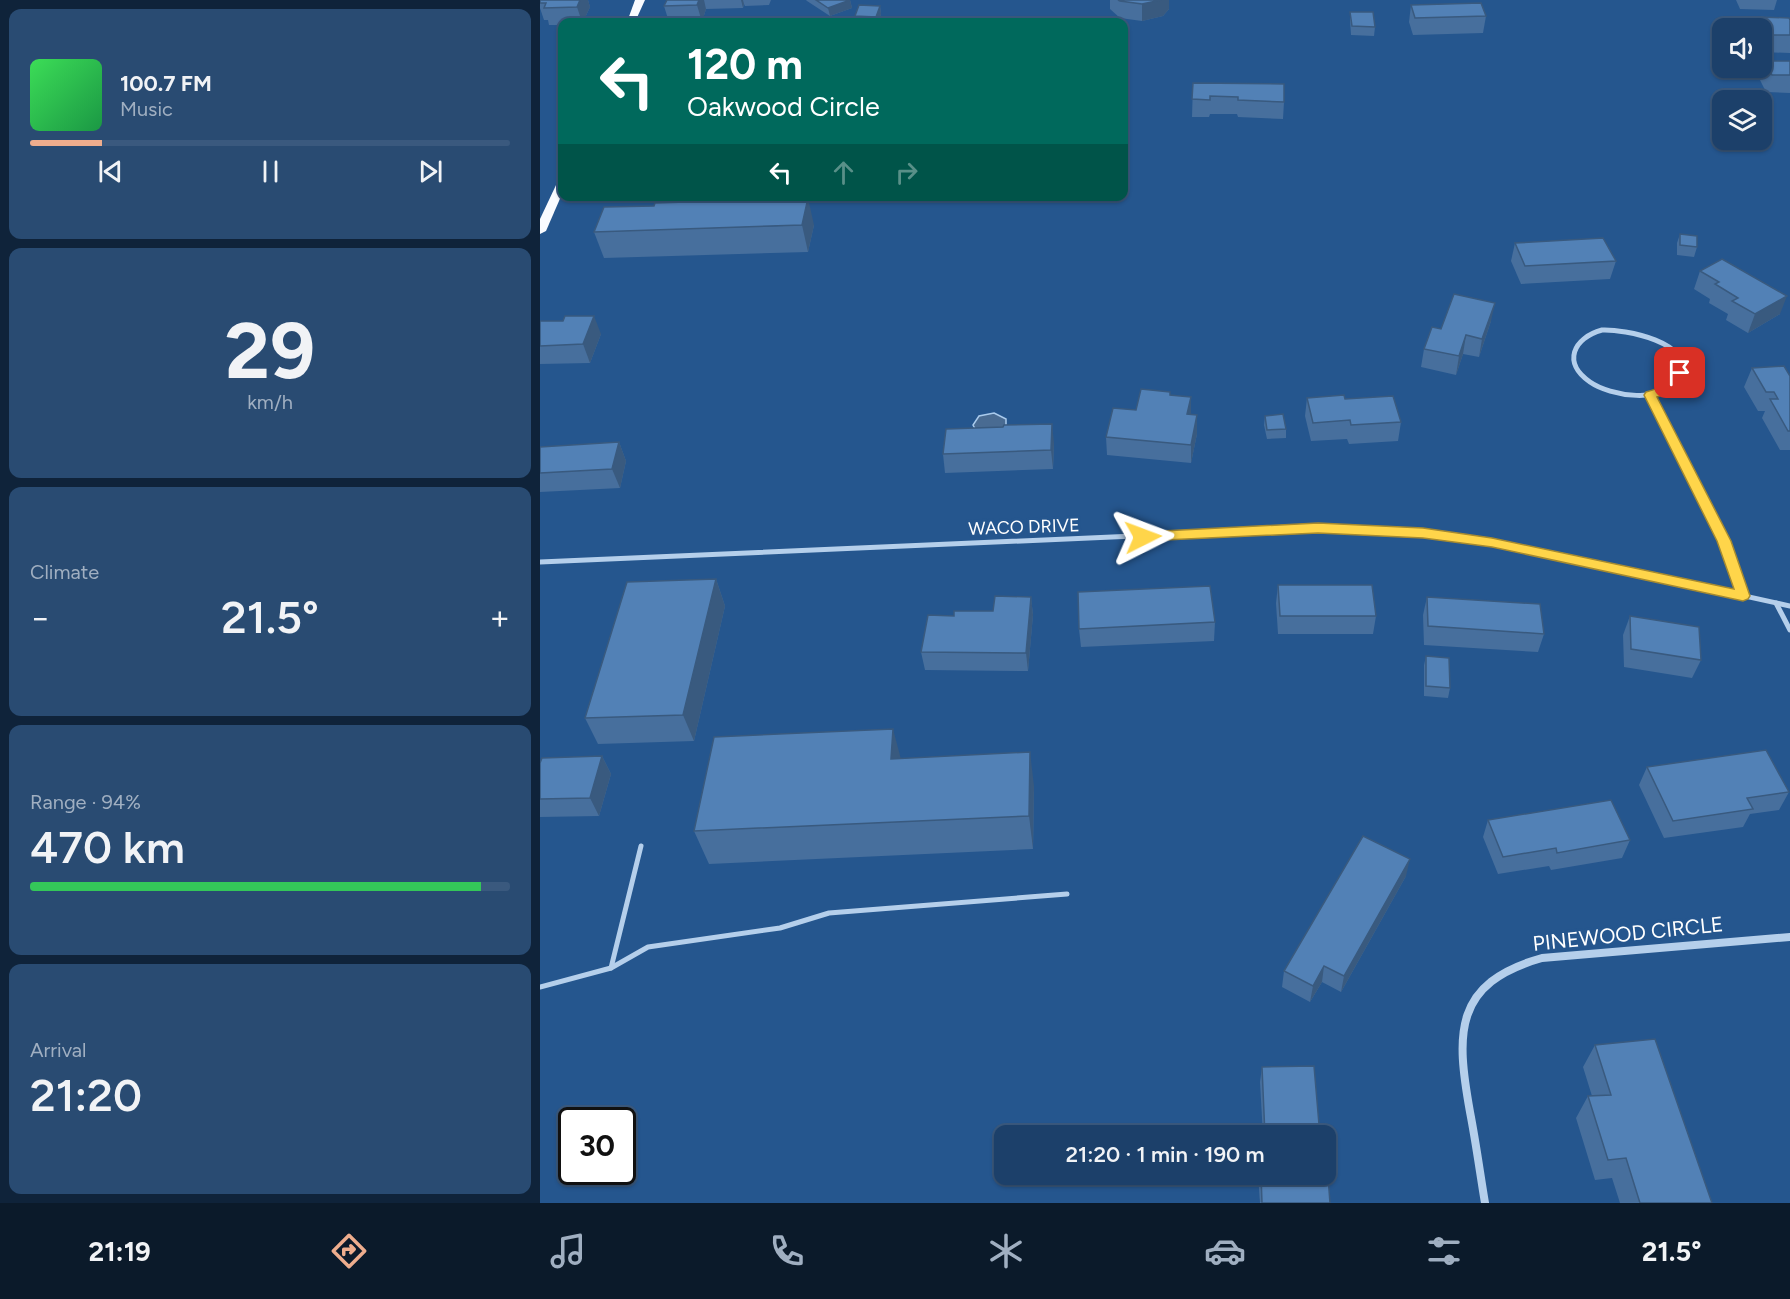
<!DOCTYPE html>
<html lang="en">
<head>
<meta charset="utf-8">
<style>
  body { margin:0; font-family:Figtree,sans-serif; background:#294b72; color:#f1f3f6; height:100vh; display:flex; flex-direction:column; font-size:22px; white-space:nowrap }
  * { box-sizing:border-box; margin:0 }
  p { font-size:20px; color:#a0afc1 }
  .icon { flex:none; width:33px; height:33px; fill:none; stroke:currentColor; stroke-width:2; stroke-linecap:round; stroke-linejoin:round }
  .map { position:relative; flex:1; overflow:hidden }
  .panel { display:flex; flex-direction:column; gap:9px; padding:9px; background:#0f233a; width:540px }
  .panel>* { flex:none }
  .guide { position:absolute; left:18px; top:18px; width:570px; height:183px; border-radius:12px; box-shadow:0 2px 4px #0004,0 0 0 2px #3a597e; background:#00695c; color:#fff; overflow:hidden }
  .controls { position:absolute; left:1172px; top:18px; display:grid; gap:12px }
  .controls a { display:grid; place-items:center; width:60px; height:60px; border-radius:12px; background:#1c406a; box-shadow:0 2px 4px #0004,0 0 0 2px #3a597e; font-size:30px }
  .speed { position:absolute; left:18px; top:1107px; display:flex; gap:12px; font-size:30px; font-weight:700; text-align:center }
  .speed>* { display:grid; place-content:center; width:78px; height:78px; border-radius:50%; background:#1c406a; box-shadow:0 2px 4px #0004,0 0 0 2px #3a597e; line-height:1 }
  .speed .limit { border:3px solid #111; border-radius:9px; background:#fff; color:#111 }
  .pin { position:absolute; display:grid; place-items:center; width:51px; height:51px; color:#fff; margin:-26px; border-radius:12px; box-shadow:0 3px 9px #0006 }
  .me { position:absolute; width:66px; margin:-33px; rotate:87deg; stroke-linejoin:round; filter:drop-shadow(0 0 4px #0008) }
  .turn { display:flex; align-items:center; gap:21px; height:126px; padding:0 30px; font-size:27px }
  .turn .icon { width:78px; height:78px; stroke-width:2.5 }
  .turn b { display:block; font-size:42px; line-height:51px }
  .lanes { display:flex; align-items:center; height:57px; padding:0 30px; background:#0003; justify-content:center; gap:30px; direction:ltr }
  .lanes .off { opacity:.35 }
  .big { font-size:45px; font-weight:600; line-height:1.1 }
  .panel .tile { flex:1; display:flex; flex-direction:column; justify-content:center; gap:9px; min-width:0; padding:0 21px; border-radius:12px; background:#294b72 }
  .panel .dial { align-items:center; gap:0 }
  .dial b { font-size:78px; line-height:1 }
  .song { display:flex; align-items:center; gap:18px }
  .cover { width:72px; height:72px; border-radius:9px; background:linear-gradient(135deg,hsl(130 70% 55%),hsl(140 70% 35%)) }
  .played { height:6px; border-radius:3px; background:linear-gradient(90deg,#eead8d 15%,#3a597e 15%) }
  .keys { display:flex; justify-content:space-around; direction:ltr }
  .heat { display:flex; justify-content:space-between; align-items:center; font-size:33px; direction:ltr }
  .charge { height:9px; border-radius:4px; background:linear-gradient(90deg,#34c759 94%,#3a597e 0) }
  .trip { position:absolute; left:454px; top:1125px; width:342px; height:60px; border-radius:12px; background:#1c406a; box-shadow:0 2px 4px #0004,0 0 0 2px #3a597e; font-weight:600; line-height:60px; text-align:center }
  .dock { display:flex; height:96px; justify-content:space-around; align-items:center; background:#0b1a2a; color:#a0afc1 }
  .dock .icon { width:42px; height:42px }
  .dock .selected { color:#eead8d }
  .dock b { font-size:27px; color:#f1f3f6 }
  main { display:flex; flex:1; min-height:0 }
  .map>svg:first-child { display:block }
  .water { fill:#496b92; stroke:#a9caec; stroke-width:1.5 }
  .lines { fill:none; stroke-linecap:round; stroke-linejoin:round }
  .lane { stroke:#b5cfeb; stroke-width:5 }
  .street-far1 { stroke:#b5cfeb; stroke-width:5 }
  .street { stroke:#b5cfeb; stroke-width:8 }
  .primary { fill:#f9fbff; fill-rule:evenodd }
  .wall { fill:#476f9d }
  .shaded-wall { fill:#395a7f }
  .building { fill:#5281b6; stroke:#395a7f; stroke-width:1.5 }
  .route { fill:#ffd54a; stroke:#a68a30; stroke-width:1.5 }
  .labels { text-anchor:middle; stroke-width:6; stroke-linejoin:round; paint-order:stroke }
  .street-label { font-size:18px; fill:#fff; stroke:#25568e }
  .near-street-label { font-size:21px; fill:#fff; stroke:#25568e }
</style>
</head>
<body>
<main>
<section class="panel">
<div class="tile">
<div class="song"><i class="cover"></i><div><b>100.7 FM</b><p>Music</p></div></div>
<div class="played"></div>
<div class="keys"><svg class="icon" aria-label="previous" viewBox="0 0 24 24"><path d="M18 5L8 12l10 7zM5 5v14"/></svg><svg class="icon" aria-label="pause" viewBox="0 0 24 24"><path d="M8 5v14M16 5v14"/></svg><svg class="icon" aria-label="next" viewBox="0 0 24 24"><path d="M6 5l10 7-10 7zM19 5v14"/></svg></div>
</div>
<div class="tile dial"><b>29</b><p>km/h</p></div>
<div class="tile"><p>Climate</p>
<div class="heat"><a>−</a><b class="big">21.5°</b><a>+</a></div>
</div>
<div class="tile"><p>Range · 94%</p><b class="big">470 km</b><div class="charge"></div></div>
<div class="tile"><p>Arrival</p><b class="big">21:20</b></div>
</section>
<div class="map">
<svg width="1250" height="1203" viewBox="0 0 1250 1203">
  <rect width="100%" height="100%" fill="#25568e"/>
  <path class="water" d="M454,413L466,419V429L438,434L433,425L439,416Z"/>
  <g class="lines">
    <g class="lane">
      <path d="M71,968L101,846"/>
      <path d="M0,987L71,968L108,947L240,928L289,913L527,894"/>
    </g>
    <g class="street-far1">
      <path d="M1062,330C1083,329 1158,342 1139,378C1124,405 1070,396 1050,382C1022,363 1033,338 1062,330Z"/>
      <path d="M1110,395L1184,541L1203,596"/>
      <path d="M0,562L730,530H841L925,538L1027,557L1250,606"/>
      <path d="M1236,603L1250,630"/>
    </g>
    <path class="street" d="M945,1203C940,1173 936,1143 930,1112C916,1034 913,983 1002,958L1250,937"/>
    <g class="primary">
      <path d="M95,0H105L95,22H87Z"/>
      <path d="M22,180V194L6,231L0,234V219L17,183Z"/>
    </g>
  </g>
  <g class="wall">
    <path d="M0,0H48L50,7L43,22H22V25H9L8,20H4L0,8Z"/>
    <path d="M127,0H231L229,5L205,6L204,4L203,8L166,9L162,22H129L124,6Z"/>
    <path d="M266,0H310L312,8L290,16L267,1Z"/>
    <path d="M570,0H629V9L623,16L602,21L580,18L570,9Z"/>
    <path d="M1196,0H1237L1234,10L1200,9Z"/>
    <path d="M871,5L946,16L943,33L873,35L869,22Z"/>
    <path d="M340,6L341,14L339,22H316L315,16Z"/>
    <path d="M810,12L835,27L834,36L811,35L810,20Z"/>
    <path d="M1220,17L1250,20V53L1223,52L1221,48V28H1217Z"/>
    <path d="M1225,61H1250V93L1226,92L1219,78Z"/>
    <path d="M653,83L744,102L743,119L698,117L697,114H670L669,117H652Z"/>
    <path d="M274,225L268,252L64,258L54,232Z"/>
    <path d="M1140,234L1157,247L1154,257L1137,255V243Z"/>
    <path d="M975,243L1076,261L1070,279L981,284L971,261Z"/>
    <path d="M1160,271L1240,314L1208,333L1186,320L1188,314L1169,303L1170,299L1154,289Z"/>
    <path d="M0,321L61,334L50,363L0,364Z"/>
    <path d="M951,321L939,357L923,354L916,375L881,367L884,349L901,329Z"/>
    <path d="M1212,368L1250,376V450H1240L1222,418L1225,411H1218L1204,387Z"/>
    <path d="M630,395L651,415H657V434L651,463L567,455L566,437L596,410Z"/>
    <path d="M767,398L805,399L861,422L858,441L809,444L807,439L771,441L765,416Z"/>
    <path d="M725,416L746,429V438L727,439L724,425Z"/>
    <path d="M79,442L86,461L80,488L0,492V447Z"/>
    <path d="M514,443L513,469L405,473L403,454Z"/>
    <path d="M176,579L185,606L154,741L58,744L45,718Z"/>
    <path d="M738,585L836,616L833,634H738L736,603Z"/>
    <path d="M491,597L493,615L488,671L385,670L381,652L414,616L453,611Z"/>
    <path d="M887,597L1004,634L998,652L884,645L883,615Z"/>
    <path d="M1090,616L1161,660L1152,678L1084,667L1083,635Z"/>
    <path d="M675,622L674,641L541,647L539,629Z"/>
    <path d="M886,656L910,688L908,698L884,696V665Z"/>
    <path d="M62,756L71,774L59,816L0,817V763Z"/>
    <path d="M360,758L494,786L493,849L169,864L154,831Z"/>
    <path d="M1107,767L1249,792L1239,810L1210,814L1203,827L1124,838L1099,785Z"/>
    <path d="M948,820L1090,840L1082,858L1011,870L1009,866L958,874L943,837Z"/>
    <path d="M866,876L801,992L782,982L770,1002L742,987L744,971Z"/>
    <path d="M1055,1045L1172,1203H1080L1072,1178L1055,1180L1036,1118L1048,1096H1052L1043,1067Z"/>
    <path d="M722,1067L780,1136H723L720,1082Z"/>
    <path d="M718,1174H786L790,1203H720Z"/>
  </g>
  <g class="shaded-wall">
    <path d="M40,0H48L50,7L43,22H42L37,7Z"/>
    <path d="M159,0H164L166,9L162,22L157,5Z"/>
    <path d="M201,0H203L204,4L203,8Z"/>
    <path d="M310,0L312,8L290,16L288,8Z"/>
    <path d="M621,0H629V9L623,16L602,21V4Z"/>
    <path d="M340,6L341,14L339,22H337L336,17Z"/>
    <path d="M268,198L274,225L268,252L262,225Z"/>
    <path d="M1247,296L1240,314L1208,333L1215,314Z"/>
    <path d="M955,303L951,321L939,357L942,339Z"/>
    <path d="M54,316L61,334L50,363L43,344Z"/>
    <path d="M926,335L923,354L916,375L919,356Z"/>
    <path d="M651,397V416L647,414Z"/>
    <path d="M657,415V434L651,463V445Z"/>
    <path d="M512,424L514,443L513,469L511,450Z"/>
    <path d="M79,442L86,461L80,488L72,469Z"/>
    <path d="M176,579L185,606L154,741L143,715Z"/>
    <path d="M491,597L493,615L488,671L486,653Z"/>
    <path d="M353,729L362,763L351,759Z"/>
    <path d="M490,752L494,786L493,849L489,816Z"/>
    <path d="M62,756L71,774L59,816L50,798Z"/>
    <path d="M870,859L866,876L801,992L804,976Z"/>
    <path d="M784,966L782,982L770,1002L773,986Z"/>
  </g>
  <g class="building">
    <path d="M0,0H40L37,7L4,8L6,3H0Z"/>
    <path d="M127,0H159L157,5L124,6Z"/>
    <path d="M276,0H310L288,8Z"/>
    <path d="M578,0H621L602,4L580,1Z"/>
    <path d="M941,3L946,16L875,18L871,5Z"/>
    <path d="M319,5L340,6L336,17L315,16Z"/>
    <path d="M810,12H833L835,27L812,26Z"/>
    <path d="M1220,17L1249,18L1250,20V35H1228Z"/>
    <path d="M1225,61H1250V75H1232Z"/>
    <path d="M653,83L744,84V102L698,100V97L670,96V100L652,99Z"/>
    <path d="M268,198L262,225L54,232L64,207L114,206L115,203Z"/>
    <path d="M1140,234L1157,236V247L1140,245Z"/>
    <path d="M1063,238L1076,261L985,266L975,243Z"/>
    <path d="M1182,259L1247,296L1215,314L1192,301L1198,298L1175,284L1179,282L1160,271Z"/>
    <path d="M914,294L955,303L942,339L926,335L919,356L884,349L892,327L901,329Z"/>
    <path d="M25,316H54L43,344L0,346V321H23Z"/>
    <path d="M1244,366L1250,376V431H1248L1230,399H1238L1234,392H1226L1212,368Z"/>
    <path d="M601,389L630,392V395L651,397L647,414L657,415L651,445L566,437L573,408L596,410Z"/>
    <path d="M804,395L805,399L853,396L861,422L811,425L810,420L773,423L767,398Z"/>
    <path d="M743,414L746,429L727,430L725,416Z"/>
    <path d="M512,424L511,450L403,454L406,429L463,427L464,425Z"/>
    <path d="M79,442L72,469L0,473V447Z"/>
    <path d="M176,579L143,715L45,718L87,582Z"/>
    <path d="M738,585H832L836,616H740Z"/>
    <path d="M670,586L675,622L539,629L538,592Z"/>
    <path d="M455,596L491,597L486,653L381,652L388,615L414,616V611H453Z"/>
    <path d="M887,597L1000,604L1004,634L888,626Z"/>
    <path d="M1090,616L1159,627L1161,660L1091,649Z"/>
    <path d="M886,656L909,658L910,688L886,686Z"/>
    <path d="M353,729L351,759L490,752L489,816L154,831L174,737Z"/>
    <path d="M1226,750L1249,792L1207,798L1213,809L1133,821L1107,767Z"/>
    <path d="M62,756L50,798L0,799V763L2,758Z"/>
    <path d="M1071,800L1090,840L1017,853L1016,848L963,857L948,820Z"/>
    <path d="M823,836L870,859L804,976L784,966L773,986L744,971Z"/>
    <path d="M1115,1039L1172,1203H1100L1086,1158L1068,1160L1048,1096L1071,1095L1055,1045Z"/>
    <path d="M774,1066L780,1136H725L722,1067Z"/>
    <path d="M786,1149L790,1203H722L721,1174H786Z"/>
  </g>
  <path class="route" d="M1140,370L1146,373C1139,387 1132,393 1117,397L1191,541L1210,596L1208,599L1203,601L952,547L883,538L778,533L603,541L596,537L603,532L778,523L883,528L952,538L1194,589L1177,541L1104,395L1106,392C1121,388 1128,384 1136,371Z"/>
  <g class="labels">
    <g class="street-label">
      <text transform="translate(484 527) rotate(-2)" y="6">WACO DRIVE</text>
    </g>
    <g class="near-street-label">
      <text transform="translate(1088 934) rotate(-6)" y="7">PINEWOOD CIRCLE</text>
    </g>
  </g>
</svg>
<div class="controls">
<a><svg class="icon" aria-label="sound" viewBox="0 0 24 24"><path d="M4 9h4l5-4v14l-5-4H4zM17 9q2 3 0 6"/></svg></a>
<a><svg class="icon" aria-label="layers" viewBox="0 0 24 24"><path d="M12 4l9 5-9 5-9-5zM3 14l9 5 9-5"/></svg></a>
</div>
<div class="speed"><div class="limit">30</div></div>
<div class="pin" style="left:1140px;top:373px;background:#d93025"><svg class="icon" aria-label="arrive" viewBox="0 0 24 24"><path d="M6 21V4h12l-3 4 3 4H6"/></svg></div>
<svg class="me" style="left:603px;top:537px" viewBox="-20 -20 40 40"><path d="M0-17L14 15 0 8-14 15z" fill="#ffd54a" stroke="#fff" stroke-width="4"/></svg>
<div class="trip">21:20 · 1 min · 190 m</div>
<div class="guide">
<div class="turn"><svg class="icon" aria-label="left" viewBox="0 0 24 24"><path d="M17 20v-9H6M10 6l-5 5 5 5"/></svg><div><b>120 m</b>Oakwood Circle</div></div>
<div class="lanes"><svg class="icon" aria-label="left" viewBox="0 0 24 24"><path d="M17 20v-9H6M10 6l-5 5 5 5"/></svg><svg class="icon off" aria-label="ahead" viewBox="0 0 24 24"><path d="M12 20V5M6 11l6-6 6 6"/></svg><svg class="icon off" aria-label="right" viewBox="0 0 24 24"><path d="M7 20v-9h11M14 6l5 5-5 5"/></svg></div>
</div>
</div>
</main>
<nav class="dock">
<b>21:19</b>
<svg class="icon selected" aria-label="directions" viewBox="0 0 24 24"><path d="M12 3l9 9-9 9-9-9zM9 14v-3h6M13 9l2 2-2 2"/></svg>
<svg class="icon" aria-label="music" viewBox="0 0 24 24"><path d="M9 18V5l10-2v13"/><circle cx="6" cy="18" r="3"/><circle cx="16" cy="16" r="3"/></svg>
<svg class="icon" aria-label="phone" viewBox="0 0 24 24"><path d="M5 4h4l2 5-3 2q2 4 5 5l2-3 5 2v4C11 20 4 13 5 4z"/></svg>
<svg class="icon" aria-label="climate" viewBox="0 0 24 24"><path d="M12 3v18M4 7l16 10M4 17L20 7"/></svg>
<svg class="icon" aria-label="car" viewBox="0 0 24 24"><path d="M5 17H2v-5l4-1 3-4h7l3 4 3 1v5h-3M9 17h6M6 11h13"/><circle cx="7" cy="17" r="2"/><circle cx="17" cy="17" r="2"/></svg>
<svg class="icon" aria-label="filters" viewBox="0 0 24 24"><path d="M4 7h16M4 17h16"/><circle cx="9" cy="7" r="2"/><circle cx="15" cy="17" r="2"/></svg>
<b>21.5°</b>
</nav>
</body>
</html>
